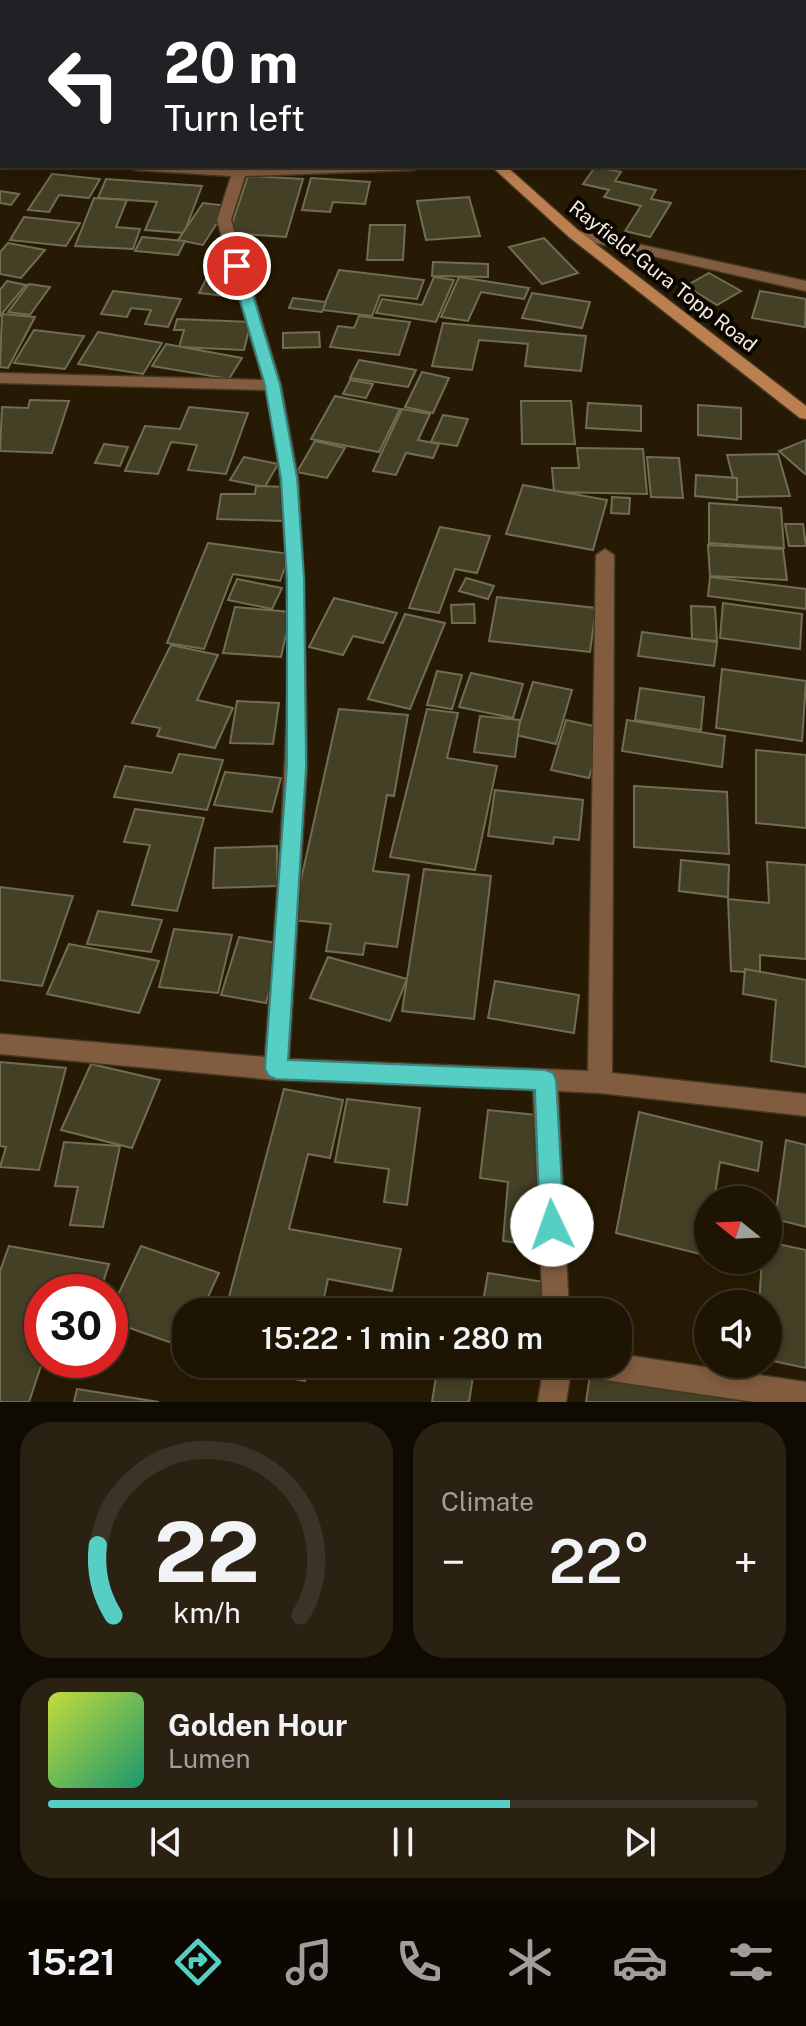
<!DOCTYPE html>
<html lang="en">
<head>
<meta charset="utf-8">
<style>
  body { margin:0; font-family:"Public Sans",sans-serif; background:#2a2112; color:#f1f3f6; height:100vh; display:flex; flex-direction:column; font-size:30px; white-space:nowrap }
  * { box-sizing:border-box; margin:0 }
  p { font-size:26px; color:#a09e9a }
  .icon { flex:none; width:44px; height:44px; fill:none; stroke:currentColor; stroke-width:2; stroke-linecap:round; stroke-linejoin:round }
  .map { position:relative; height:1402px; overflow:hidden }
  .side { display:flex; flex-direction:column; gap:20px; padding:20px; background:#100b02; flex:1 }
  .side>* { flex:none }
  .hud { position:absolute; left:0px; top:0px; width:806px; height:168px; box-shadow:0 4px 12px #0003,0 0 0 2px #3b3325; background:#202124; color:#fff; overflow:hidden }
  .needle { width:52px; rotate:288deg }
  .controls { position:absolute; left:694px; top:1186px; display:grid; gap:16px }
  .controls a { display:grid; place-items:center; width:88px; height:88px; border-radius:50%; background:#1d1403; box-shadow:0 4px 12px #0003,0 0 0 2px #3b3325; font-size:40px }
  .speed { position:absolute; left:24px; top:1274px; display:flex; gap:16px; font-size:40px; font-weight:700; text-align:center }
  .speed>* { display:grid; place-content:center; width:104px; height:104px; border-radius:50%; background:#1d1403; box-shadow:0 4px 12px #0003,0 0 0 2px #3b3325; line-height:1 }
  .speed .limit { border:12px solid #d22; background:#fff; color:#111 }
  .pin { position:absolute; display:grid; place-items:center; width:68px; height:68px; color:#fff; margin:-34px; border:4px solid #fff; border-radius:50%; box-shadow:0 2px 8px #0007 }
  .me { position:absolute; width:88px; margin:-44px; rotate:357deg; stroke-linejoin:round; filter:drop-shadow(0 0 6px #0008) }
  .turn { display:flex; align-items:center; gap:28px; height:168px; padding:0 32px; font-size:36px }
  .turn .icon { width:104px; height:104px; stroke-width:2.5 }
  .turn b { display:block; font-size:56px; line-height:68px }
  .big { font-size:60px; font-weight:600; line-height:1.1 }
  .side .tile { flex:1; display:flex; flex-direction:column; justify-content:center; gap:12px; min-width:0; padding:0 28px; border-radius:32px; background:#2a2112 }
  .side .dial { align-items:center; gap:0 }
  .dial svg { height:208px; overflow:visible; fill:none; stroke:#3b3325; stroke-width:7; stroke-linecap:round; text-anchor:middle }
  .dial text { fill:#f1f3f6; stroke:none }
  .song { display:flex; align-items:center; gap:24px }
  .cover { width:96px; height:96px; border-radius:12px; background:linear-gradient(135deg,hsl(70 70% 55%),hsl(160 70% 35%)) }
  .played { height:8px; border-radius:4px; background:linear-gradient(90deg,#56cec4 65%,#3b3325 65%) }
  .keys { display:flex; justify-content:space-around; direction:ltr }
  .heat { display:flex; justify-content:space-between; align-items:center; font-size:44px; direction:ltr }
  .side .tiles { flex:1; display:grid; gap:20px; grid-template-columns:1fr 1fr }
  .tile:last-child { grid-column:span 2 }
  .trip { position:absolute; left:172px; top:1298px; width:460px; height:80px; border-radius:32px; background:#1d1403; box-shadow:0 4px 12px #0003,0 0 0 2px #3b3325; font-weight:600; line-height:80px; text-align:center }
  .tab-bar { display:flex; height:128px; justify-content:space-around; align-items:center; background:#0c0801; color:#a09e9a }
  .tab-bar .icon { width:56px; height:56px }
  .tab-bar .selected { color:#56cec4 }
  .tab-bar b { font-size:36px; color:#f1f3f6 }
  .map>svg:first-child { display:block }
  .building { fill:#434026; stroke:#716d52; stroke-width:2 }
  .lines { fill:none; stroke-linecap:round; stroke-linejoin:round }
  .street-casing { stroke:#443723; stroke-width:3 }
  .secondary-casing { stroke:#443723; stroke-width:3 }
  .street { fill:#815c3f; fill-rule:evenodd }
  .secondary { fill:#bc8050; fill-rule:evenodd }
  .route { fill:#56cec4; stroke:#38867f; stroke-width:2 }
  .labels { text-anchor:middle; stroke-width:8; stroke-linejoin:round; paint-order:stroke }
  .far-street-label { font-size:20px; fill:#f5ecdf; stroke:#0b0601 }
</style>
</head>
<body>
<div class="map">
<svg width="806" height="1402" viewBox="0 0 806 1402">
  <rect width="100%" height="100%" fill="#271a04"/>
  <g class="building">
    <path d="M595,167L621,172L615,181L656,190L651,199L671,203L650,237L625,231L641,206L604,197L609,190L583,184Z"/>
    <path d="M52,174L100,179L89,198L59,195L49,212L28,210Z"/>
    <path d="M248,176L303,179L286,237L229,233Z"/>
    <path d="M311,178L370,182L365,204L333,202L330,212L302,210Z"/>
    <path d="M106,179L202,186L184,233L145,230L157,202L98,198Z"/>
    <path d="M0,191L19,194L11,205L0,203Z"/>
    <path d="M469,197L480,236L426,240L417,201Z"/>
    <path d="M94,198L127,200L116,227L140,229L133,249L75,246Z"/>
    <path d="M203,203L228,206L203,245L178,240Z"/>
    <path d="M24,217L80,223L66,246L10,240Z"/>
    <path d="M370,225H405L403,260H367Z"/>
    <path d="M142,237L185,241L178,255L135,251Z"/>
    <path d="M544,238L578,273L542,284L509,247Z"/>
    <path d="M8,243L45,250L21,278L0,274V252Z"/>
    <path d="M433,262L488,264V277L432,276Z"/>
    <path d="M339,270L424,280L417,299L380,295L372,316L322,310Z"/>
    <path d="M709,273L741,291L717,305L686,286Z"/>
    <path d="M208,275L233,279L224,296L199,293Z"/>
    <path d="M434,277L454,280L436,322L376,313L382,299L422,305Z"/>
    <path d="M459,277L529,288L524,299L481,292L468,321L441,317Z"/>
    <path d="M7,281L26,285L0,316V290Z"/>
    <path d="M29,284L50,287L30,315L8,312Z"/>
    <path d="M113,291L181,299L168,327L145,324L151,310L131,308L127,317L101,314Z"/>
    <path d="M760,291L806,299L805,327L752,318Z"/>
    <path d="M532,293L590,302L582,328L522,318Z"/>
    <path d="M293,298L326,302L322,312L289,308Z"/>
    <path d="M2,314L35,317L8,368L0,367Z"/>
    <path d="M359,316L410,322L399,355L330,347L338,326L354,328Z"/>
    <path d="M177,319L251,322L244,350L179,347L184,330H174Z"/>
    <path d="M443,323L586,336L581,371L525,366L528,344L479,340L472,370L432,366Z"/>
    <path d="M34,330L84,336L65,369L14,363Z"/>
    <path d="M98,332L162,343L143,374L78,364Z"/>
    <path d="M319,332L320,347L283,348V333Z"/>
    <path d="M166,344L242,358L229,379L152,366Z"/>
    <path d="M359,360L416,370L408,387L350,378Z"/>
    <path d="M422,372L449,378L433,413L405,407Z"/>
    <path d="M350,380L373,384L366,398L343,394Z"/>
    <path d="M335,396L400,409L379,452L311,439Z"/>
    <path d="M30,400L69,401L52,453L0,451L2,407L28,408Z"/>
    <path d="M521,401H571L575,444H522Z"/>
    <path d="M588,403L641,406V431L586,428Z"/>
    <path d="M698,405L741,408V439L698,435Z"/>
    <path d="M189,407L248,413L226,474L188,470L197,445L171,442L158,474L125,471L145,426L180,429Z"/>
    <path d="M402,409L430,414L418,440L439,444L433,458L406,453L396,475L373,471Z"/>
    <path d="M443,415L468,419L457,446L431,442Z"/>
    <path d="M806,440V474H805L779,451Z"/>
    <path d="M315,441L345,448L327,478L297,472Z"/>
    <path d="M104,444L128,447L120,466L95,463Z"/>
    <path d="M577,448L643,449L647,494L554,492L552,468H579Z"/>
    <path d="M778,454L790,496L738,497L727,455Z"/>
    <path d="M244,457L278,464L265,487L230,480Z"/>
    <path d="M647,457L679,458L683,498L651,497Z"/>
    <path d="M696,475L737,478V500L695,496Z"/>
    <path d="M523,485L607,500L593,550L506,534Z"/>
    <path d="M256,486L288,487L283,521L217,519L221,494H255Z"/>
    <path d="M612,497L630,498L629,514L611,513Z"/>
    <path d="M709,503L781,508L784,548L709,543Z"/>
    <path d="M785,524H803L806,546H789Z"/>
    <path d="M440,527L490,536L477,573L455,569L439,613L409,608Z"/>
    <path d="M208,543L290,554L280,581L233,574L204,649L167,643Z"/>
    <path d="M708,545L783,549L787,580L710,576Z"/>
    <path d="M710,577L806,589V609L708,596Z"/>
    <path d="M466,578L494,586L488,599L459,591Z"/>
    <path d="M237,579L282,588L272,609L228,600Z"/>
    <path d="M497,597L596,608L590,652L489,641Z"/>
    <path d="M334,598L397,613L383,643L353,636L343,655L309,647Z"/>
    <path d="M723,603L802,614L800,649L720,638Z"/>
    <path d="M474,604L475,623H452L451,605Z"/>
    <path d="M691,606L715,607L717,641L692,639Z"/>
    <path d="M235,607L291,612L281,657L223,653Z"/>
    <path d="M405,614L445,623L410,709L368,699Z"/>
    <path d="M642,632L717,642L714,666L638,656Z"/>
    <path d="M171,645L218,655L197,700L233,708L215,748L157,736L160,728L132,723Z"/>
    <path d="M722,669L806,681L802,741L716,728Z"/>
    <path d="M437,671L462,675L452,709L427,705Z"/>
    <path d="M471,673L523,684L513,718L459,707Z"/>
    <path d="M533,682L572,690L556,744L516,735Z"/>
    <path d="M640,688L704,697L701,730L635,720Z"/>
    <path d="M237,701L279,703L273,744L230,743Z"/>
    <path d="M339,709L408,715L394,796L387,795L373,871L409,875L397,947L365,943L363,955L326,951L331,924L292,920Z"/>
    <path d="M427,709L458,713L447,758L497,766L475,870L390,857Z"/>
    <path d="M480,716L520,720L515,757L474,752Z"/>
    <path d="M566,720L603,728L589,778L551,770Z"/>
    <path d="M627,720L725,736L722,767L622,751Z"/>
    <path d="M756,750L806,755V828L756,823Z"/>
    <path d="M179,754L223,760L207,810L114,797L125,766L172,773Z"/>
    <path d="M225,772L281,778L272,812L214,805Z"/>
    <path d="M634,786L727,792L729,854L634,847Z"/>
    <path d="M495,790L583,800L579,840L554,837L553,844L488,836Z"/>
    <path d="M135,809L204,818L177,911L132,905L150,845L124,842Z"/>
    <path d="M277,846V886L213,888L215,848Z"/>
    <path d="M681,860L729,865L728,897L679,891Z"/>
    <path d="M767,862L806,865V959L760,955V973L731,971L728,899L769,903Z"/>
    <path d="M424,869L491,876L474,1019L402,1011Z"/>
    <path d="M0,887L73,896L42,986L0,980Z"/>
    <path d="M98,911L162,920L151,952L87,944Z"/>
    <path d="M174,929L232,935L218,993L159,987Z"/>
    <path d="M239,937L283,944L266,1003L221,995Z"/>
    <path d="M69,944L159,961L139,1013L47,994Z"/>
    <path d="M328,957L407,979L390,1021L310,998Z"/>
    <path d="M745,969L806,980V1067L771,1061L776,1000L743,994Z"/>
    <path d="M495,981L579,995L574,1033L488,1018Z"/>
    <path d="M0,1062L66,1068L39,1170L0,1167L6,1147L0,1146Z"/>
    <path d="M91,1064L160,1080L132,1148L61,1130Z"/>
    <path d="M284,1089L343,1100L330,1158L308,1154L289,1229L401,1249L392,1291L328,1279L321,1312H225Z"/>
    <path d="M347,1099L420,1108L407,1205L384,1202L389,1169L335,1162Z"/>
    <path d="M488,1110L546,1116L535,1245L503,1241L508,1182L480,1178Z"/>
    <path d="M639,1112L762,1142L758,1171L720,1162L714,1200H708V1256L616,1233Z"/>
    <path d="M786,1140L806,1145V1227L775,1219Z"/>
    <path d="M64,1142L120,1146L103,1227L70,1225L78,1187L55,1186Z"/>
    <path d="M768,1242L806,1250V1368L768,1360V1304H759L762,1260H768Z"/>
    <path d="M9,1246L109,1264L100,1292H42L43,1360L29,1402H0V1271Z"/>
    <path d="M141,1246L219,1273L201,1312H186V1348L110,1321V1312Z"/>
    <path d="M488,1273L550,1283L547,1312H446L447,1303L482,1308Z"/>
    <path d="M217,1364H309L305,1381Z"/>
    <path d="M438,1364H475L469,1402H432Z"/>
    <path d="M591,1368L746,1402H586Z"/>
    <path d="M77,1389L159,1402H74Z"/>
  </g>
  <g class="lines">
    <defs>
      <g id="street">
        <path d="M15,0H28L14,2Z"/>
        <path d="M638,0H661L662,2H639Z"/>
        <rect x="741" y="0" width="12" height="2"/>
        <path d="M2,11V20L0,21V12Z"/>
        <rect x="804" y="22" width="2" height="8"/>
        <rect x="0" y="155" width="2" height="8"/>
        <path d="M127,166H421L414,170L245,176L231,220L281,385L298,478L304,579L307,766L289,1059L588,1071L596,555L605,549L614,555L612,1073L806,1094V1116L600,1093L558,1091L569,1312H543L533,1090L276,1080L0,1054V1034L265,1057C279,865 298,672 280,480C278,450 270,420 266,390L0,383V373L263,380L217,220L231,176L134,170Z"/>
        <path d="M574,230L806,281V291L569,237V231Z"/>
        <path d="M618,1354L806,1382V1402H754L591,1378L581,1374L577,1364H618Z"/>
        <path d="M544,1364H572L566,1402H538Z"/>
      </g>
      <g id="secondary">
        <path d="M337,0H349L350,2H338Z"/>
        <path d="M491,166H506L579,231L806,406V419L800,418L569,237Z"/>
      </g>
    </defs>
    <use href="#street" class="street-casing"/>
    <use href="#secondary" class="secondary-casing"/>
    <use href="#street" class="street"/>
    <use href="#secondary" class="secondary"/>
  </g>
  <path class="route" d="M237,262L244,266L280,385L297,478L304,579L306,766L288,1060L545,1070L553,1073L556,1080L564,1225L560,1233L552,1236L544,1233L540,1225L535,1090L276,1079L269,1076L265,1069L287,766V579L281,478L265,385L230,266Z"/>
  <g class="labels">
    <g class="far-street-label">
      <text transform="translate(663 276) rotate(38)" y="7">Rayfield-Gura Topp Road</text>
    </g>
  </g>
</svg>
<div class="controls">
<a><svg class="needle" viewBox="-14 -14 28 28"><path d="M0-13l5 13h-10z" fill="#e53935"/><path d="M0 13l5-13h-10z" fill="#a09e9a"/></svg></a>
<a><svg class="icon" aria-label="sound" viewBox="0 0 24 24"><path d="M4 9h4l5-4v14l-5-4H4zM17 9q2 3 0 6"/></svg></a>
</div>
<div class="speed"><div class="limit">30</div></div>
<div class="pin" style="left:237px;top:266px;background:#d93025"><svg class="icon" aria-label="arrive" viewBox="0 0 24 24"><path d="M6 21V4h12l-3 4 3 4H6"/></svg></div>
<svg class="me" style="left:552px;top:1225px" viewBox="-20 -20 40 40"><circle r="19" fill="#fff"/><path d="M0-13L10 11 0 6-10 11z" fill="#56cec4"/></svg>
<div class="trip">15:22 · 1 min · 280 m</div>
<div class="hud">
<div class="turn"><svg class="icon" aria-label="left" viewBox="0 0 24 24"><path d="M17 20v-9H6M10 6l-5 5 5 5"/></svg><div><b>20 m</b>Turn left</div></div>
</div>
</div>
<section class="side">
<div class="tiles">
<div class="tile dial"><svg viewBox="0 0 100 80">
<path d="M14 69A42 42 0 1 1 86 69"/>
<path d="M14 69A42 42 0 0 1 8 42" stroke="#56cec4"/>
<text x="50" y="56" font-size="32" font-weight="700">22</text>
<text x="50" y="72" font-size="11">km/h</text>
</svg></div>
<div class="tile"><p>Climate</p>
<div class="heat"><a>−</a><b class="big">22°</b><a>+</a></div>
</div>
<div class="tile">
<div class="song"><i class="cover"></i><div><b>Golden Hour</b><p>Lumen</p></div></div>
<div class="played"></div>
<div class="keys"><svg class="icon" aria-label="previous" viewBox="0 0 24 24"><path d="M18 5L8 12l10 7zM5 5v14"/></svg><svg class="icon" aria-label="pause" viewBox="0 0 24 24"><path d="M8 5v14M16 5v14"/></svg><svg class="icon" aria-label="next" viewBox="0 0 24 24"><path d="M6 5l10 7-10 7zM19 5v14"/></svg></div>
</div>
</div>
</section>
<nav class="tab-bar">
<b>15:21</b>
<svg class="icon selected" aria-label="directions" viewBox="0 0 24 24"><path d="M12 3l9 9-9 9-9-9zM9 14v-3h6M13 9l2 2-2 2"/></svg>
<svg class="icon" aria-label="music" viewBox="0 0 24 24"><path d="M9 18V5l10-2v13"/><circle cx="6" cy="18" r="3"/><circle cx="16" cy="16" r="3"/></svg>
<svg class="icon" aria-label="phone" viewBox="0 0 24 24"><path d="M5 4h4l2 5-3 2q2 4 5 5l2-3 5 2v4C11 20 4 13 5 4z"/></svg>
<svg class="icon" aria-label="climate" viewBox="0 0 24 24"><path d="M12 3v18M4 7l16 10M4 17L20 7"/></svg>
<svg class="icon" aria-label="car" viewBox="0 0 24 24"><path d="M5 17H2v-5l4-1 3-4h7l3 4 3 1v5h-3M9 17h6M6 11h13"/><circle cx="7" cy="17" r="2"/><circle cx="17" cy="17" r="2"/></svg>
<svg class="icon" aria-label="filters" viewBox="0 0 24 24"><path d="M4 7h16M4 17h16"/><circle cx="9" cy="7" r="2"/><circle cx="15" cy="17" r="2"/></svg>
</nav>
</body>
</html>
